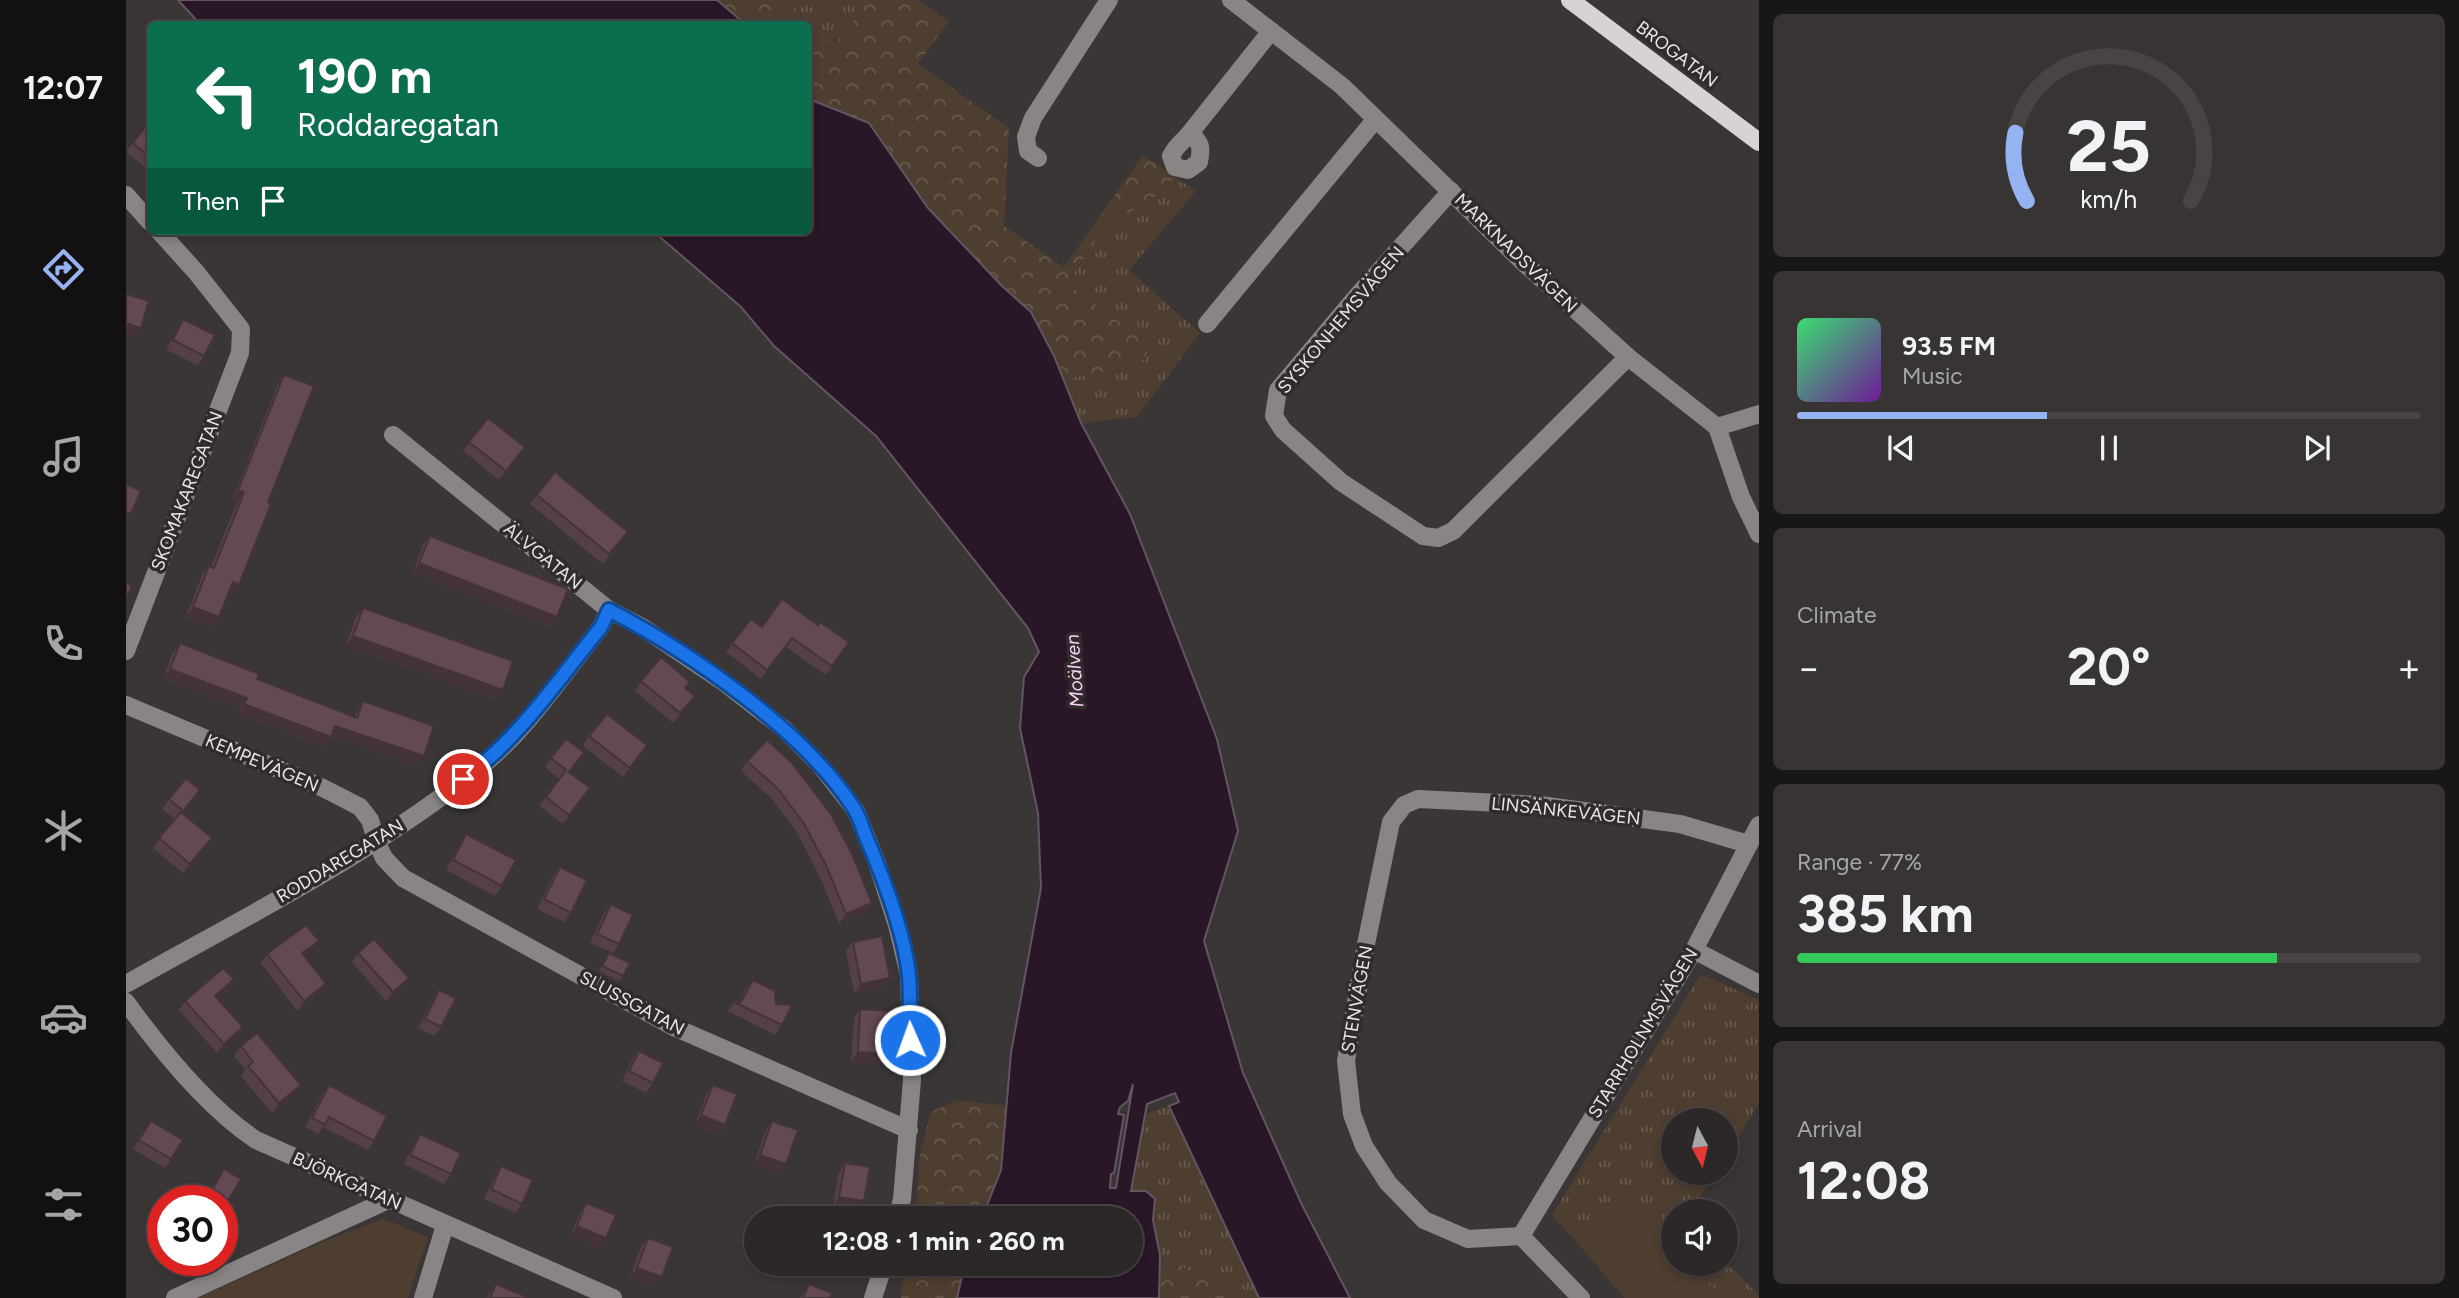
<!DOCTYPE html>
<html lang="en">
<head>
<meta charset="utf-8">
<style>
  body { margin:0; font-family:Figtree,sans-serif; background:#383434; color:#f1f3f6; height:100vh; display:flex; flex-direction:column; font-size:26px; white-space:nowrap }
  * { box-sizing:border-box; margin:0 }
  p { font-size:23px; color:#a6a6a8 }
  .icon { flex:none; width:38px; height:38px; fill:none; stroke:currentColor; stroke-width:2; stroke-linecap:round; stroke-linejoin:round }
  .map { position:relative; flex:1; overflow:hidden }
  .sheet { display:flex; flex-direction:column; gap:14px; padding:14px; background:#181616; width:700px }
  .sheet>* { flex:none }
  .banner { position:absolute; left:21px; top:21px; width:665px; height:214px; border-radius:10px; box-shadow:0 4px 10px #0003,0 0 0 2px #484445; background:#0b6e4f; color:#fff; overflow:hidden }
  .needle { width:46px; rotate:173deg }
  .tools { position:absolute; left:1535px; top:1108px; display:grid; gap:14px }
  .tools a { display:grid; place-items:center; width:77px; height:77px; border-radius:50%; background:#2c2828; box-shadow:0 4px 10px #0003,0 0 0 2px #484445; font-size:35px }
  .speed { position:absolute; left:21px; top:1185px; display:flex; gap:14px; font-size:35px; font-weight:700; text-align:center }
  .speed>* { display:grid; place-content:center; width:91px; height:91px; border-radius:50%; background:#2c2828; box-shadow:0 4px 10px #0003,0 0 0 2px #484445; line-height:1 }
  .speed .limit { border:10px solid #d22; background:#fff; color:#111 }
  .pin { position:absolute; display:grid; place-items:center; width:60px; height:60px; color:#fff; margin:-30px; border:4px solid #fff; border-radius:50%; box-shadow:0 2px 7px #0007 }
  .me { position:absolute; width:77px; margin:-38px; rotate:358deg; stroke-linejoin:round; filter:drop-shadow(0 0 5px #0008) }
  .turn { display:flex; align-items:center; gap:24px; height:147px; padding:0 35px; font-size:32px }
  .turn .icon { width:91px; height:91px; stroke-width:2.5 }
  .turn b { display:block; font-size:49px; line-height:60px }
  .then { display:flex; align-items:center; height:66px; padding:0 35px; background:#0003; gap:14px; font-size:26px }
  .big { font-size:52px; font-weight:700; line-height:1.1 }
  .sheet .tile { flex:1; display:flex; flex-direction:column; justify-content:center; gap:10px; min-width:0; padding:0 24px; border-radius:10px; background:#383434 }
  .sheet .dial { align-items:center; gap:0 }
  .dial svg { height:182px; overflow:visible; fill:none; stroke:#484445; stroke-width:7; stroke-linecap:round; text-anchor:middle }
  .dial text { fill:#f1f3f6; stroke:none }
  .song { display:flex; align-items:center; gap:21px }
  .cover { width:84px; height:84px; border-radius:10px; background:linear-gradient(135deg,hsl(140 70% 55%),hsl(280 70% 35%)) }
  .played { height:7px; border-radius:4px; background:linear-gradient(90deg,#95b2f1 40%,#484445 40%) }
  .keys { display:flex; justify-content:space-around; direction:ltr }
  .heat { display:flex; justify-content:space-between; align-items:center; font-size:38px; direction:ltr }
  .charge { height:10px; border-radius:5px; background:linear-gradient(90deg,#34c759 77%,#484445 0) }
  .trip { position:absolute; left:618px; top:1206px; width:399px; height:70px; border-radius:35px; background:#2c2828; box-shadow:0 4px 10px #0003,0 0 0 2px #484445; font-weight:700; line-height:70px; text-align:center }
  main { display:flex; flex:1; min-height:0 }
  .dock { display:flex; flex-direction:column; width:126px; justify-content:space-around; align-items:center; background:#121010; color:#a6a6a8 }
  .dock .icon { width:49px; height:49px }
  .dock .on { color:#95b2f1 }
  .dock b { font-size:32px; color:#f1f3f6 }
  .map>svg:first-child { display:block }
  .grass { fill:url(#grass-tufts) }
  .forest { fill:url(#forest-crowns) }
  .park { fill:#4e3e2f }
  .water { fill:#291728; stroke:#635561; stroke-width:2; fill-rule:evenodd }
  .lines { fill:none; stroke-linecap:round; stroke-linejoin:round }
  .minor { stroke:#888584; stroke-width:18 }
  .major { stroke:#d8d3d2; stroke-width:18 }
  .wall { fill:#553f48 }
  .shaded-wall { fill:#45333b }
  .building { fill:#634954; stroke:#45333b; stroke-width:2 }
  .route-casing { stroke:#114b97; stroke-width:18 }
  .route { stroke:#1a73e8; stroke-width:12 }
  .labels { text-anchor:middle; stroke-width:7; stroke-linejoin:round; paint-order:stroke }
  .street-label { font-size:18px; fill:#eae7e7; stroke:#302c2c }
  .water-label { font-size:19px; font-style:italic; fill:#fbd0f7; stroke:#302c2c }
</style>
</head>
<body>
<main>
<nav class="dock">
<b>12:07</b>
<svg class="icon on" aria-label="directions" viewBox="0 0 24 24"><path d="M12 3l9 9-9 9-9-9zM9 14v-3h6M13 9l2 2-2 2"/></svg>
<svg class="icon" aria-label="music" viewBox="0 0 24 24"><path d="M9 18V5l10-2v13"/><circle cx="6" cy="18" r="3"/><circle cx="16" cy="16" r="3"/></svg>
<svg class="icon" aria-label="phone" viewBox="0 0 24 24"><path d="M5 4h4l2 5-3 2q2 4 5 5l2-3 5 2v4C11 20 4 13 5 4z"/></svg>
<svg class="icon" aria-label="climate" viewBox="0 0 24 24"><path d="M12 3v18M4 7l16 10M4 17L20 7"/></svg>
<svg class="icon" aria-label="car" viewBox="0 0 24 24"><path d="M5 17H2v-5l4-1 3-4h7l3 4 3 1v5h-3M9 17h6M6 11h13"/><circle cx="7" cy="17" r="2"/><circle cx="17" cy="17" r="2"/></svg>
<svg class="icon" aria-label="filters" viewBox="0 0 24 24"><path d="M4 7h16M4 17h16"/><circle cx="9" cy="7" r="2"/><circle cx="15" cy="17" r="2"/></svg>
</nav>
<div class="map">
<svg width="1633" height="1298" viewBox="0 0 1633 1298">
  <defs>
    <pattern id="grass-tufts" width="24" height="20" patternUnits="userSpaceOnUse" patternTransform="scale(1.75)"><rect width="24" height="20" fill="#4e3e2f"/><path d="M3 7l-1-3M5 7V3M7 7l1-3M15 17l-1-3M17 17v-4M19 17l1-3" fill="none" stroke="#685a4d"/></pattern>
    <pattern id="forest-crowns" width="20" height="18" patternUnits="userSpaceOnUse" patternTransform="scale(1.75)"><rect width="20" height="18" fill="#4e3e2f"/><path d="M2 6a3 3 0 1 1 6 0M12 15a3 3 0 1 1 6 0" fill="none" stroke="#685a4d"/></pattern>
  </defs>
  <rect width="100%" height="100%" fill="#3a3636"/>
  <g class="grass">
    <path d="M662,0H734L724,30L706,43L678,22Z"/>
    <path d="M1049,177L1070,191L1003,270L1074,333L1011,417L955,423L938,379L1012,366L1026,347L940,284L987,217C1016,211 1028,198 1049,177Z"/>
    <path d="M1575,974L1633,1000V1103L1600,1156V1120H1547V1172L1589,1173L1565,1211H1547V1244L1497,1189L1448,1239L1426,1215Z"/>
    <path d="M1043,1106L1133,1298H1112L1034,1255L1027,1220L1029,1199L1005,1192L1019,1114Z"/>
    <path d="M1600,1263L1633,1295V1298H1581L1589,1291L1565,1264Z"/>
  </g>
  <g class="forest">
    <path d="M591,0H662L682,24H619Z"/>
    <path d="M734,0H792L823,21L792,64L883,128L878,226L938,267L1017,155L1049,177C1028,198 1016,211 987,217L940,283L1026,346L1012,366L938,379L928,356L905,312L876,286L802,208L743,123L683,99L682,25L707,43L724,30Z"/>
    <path d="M831,1100L881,1106L875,1170L856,1218H790L794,1153L805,1112Z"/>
    <path d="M1034,1255L1039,1256L1112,1298H1033Z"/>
    <path d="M777,1264H839L831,1298H775Z"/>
  </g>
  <g class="park">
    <path d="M1497,1189L1547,1244V1264H1565L1589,1291L1581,1298H1498L1448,1239Z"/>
    <path d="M257,1219L302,1237L282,1298H72L199,1241Z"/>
  </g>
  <g class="water">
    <path d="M52,0H591L619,24H74Z"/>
    <path d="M683,99L743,123L802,208L876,286L905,312L928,356L955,423L1004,514L1091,739L1112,831L1078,941L1117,1073L1175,1203L1224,1298H1133L1043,1106L1053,1102L1049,1093L1021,1104L1005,1191H1020L1029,1199L1027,1220L1034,1255L1033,1298H831L839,1264H1004V1218H856L875,1170L885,1053L915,888L912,813L894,728L898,677L913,652L902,628L750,436L648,346L615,307L527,231H682ZM1007,1084L990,1188H984L985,1174L988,1173L998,1115L992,1114L994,1107L1002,1101Z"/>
  </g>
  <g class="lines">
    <g class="minor">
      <path d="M1105,0L1216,86L1397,262L1502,357L1591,427L1615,497L1633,534"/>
      <path d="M1064,133C1075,143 1076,147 1073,162L1062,170L1049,167L1045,156C1050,145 1057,142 1064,133L1145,31"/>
      <path d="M912,158L902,151L900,137L907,118L983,0"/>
      <path d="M1325,191L1231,296L1152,390L1148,416L1157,430L1215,482L1297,536L1312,538L1327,531L1502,357"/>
      <path d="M0,195L24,222"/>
      <path d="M1081,324L1249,120"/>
      <path d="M1591,427L1633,414"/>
      <path d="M267,435L483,610L516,627L596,681L658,729L694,765L730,811L751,863L771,925L783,975L786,1080L776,1199L771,1218"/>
      <path d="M0,651L114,353L115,329L70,272L33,231"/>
      <path d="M0,705L197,788L234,807L244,820L251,843L258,858L277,878L548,1027L783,1130"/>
      <path d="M1568,950L1633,984"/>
      <path d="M0,984C122,915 249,853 358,764C402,728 439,672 475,627L483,610"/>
      <path d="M0,1002C34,1049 82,1108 130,1140L487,1298"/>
      <path d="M1395,1236L1568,950L1633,825"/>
      <path d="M49,1298L264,1199"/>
      <path d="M297,1298L319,1225"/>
      <path d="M747,1298L758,1264"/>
      <path d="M1455,1298L1395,1236L1342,1239L1298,1220L1262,1183L1238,1146L1226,1114L1220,1061L1239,949L1265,822L1278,805L1292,799L1414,805L1554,824L1622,844"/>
    </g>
    <path class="major" d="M1444,0L1633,142"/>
  </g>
  <g class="wall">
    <path d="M24,121V171L0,152Z"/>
    <path d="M57,319L78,356L72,365L40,350L51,329Z"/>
    <path d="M158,375L142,502L107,594L103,592L93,617L86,627L60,617L76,575L83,566L85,567L111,502L106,500L152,384Z"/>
    <path d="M343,442L399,447L373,480L337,451Z"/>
    <path d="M411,495L502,532L477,564L404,504Z"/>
    <path d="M304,536L431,617L425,626L287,573L297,545Z"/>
    <path d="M237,608L377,690L370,699L220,645L230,617Z"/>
    <path d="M625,619L636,627L692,625L723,642L700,675L660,647L635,679L600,652Z"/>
    <path d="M54,643L131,679L228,717L231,711L237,701L291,765L205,736L198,747L112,713L114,708L37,678L47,653Z"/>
    <path d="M515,681L559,688L569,696L547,723L509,691Z"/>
    <path d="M463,736L521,745L497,777L457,746Z"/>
    <path d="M641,740L746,903L739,912L713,923L693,875L670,831L645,798L615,771L621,761Z"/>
    <path d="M425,758L443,772L457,798L437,824L413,806L433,779L419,767Z"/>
    <path d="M74,790L56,813L86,838L57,873L27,848L49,819L36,809L43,799Z"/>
    <path d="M340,834L376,886L369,896L320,870L334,844Z"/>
    <path d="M434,867L445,913L438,922L411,909L427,876Z"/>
    <path d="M485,904L493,944L487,953L464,943L478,913Z"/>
    <path d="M727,942L757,988L728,993L720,951Z"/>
    <path d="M186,950L178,956L193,993L171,1011L135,963L141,954Z"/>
    <path d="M232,953L276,987L260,1001L226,962Z"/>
    <path d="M483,953L497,976L493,981L473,971Z"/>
    <path d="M108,979L101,989L91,998L117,1027L110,1036L91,1053L53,1010L59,1001Z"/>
    <path d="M627,980L650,1004L656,1025L649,1035L602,1011L608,1002H613L620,989Z"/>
    <path d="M313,990L315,1027L308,1036L292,1028L307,1000Z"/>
    <path d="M734,1009L762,1054L755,1064L725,1062L728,1018Z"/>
    <path d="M115,1046L168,1094L146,1113L115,1076L119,1069L108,1056Z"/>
    <path d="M513,1051L527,1083L520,1093L496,1081L506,1060Z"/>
    <path d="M203,1085L248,1141L242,1150L197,1127L192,1134L179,1127L196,1095Z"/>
    <path d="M587,1085L599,1125L593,1134L569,1125L580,1095Z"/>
    <path d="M25,1121L45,1159L39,1168L7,1149Z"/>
    <path d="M646,1121L653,1173L628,1164L640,1130Z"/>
    <path d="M294,1134L325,1174L318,1184L278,1164L288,1143Z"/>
    <path d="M719,1163L731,1210L707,1206L713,1172Z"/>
    <path d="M375,1166L396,1204L390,1213L358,1199L369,1175Z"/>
    <path d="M460,1203L474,1248L444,1236L454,1213Z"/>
    <path d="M522,1238L529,1286L504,1277L515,1247Z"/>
    <path d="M370,1284L398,1298H361Z"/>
    <path d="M683,1284L704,1298H674Z"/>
  </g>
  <g class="shaded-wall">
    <path d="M0,323L15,328L8,337L0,335Z"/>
    <path d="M112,490L118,492L111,502L106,500Z"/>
    <path d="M0,512L5,514L0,521Z"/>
    <path d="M293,563L431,617L425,626L287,573Z"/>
    <path d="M107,582L113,585L107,594L100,591Z"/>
    <path d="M67,607L93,617L86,627L60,617Z"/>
    <path d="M227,636L377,690L370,699L220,645Z"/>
    <path d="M44,669L121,698L114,708L37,678Z"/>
    <path d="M118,704L205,737L198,747L112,713Z"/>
    <path d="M209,726L298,756L291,765L202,735Z"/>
    <path d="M86,838L79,847L57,873L64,864Z"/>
    <path d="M746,903L739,912L713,923L720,914Z"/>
    <path d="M193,941L186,950L170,963L176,953Z"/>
    <path d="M283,978L276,987L260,1001L267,992Z"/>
    <path d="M764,978L757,988L728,993L735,984Z"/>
    <path d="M108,979L101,989L83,1005L89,996Z"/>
    <path d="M200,984L193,993L171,1011L178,1001Z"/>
    <path d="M117,1027L110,1036L91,1053L98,1044Z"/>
    <path d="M732,1052L762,1054L755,1064L725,1062Z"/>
    <path d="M175,1085L168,1094L146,1113L153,1103Z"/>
    <path d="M575,1115L599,1125L593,1134L569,1125Z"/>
    <path d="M634,1155L660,1164L653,1173L628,1164Z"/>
    <path d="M713,1197L738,1201L731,1210L707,1206Z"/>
    <path d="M451,1226L480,1238L474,1248L444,1236Z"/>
    <path d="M511,1268L536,1277L529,1286L504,1277Z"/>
  </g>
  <g class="building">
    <path d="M24,121V157L7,143Z"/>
    <path d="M0,294L23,301L15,328L0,323Z"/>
    <path d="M57,319L89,335L78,356L47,340Z"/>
    <path d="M158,375L188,386L142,502L145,504L113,585L107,582L93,617L67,607L83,566L88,568L118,492L112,490Z"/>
    <path d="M362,418L399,447L380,471L343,442Z"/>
    <path d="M429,472L502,532L483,554L411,495Z"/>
    <path d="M0,484L15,491L5,514L0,512Z"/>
    <path d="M304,536L442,589L431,617L293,563Z"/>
    <path d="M0,583L6,585L0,600Z"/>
    <path d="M656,599L692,625L694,622L723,642L706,666L666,638L641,670L606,643L625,619L636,627Z"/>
    <path d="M237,608L387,661L377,690L227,636Z"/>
    <path d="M54,643L133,674L131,679L231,718L237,701L308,726L298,756L209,726L205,737L118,704L121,698L44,669Z"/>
    <path d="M535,657L564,682L559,688L569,696L554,713L515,681Z"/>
    <path d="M481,714L521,745L504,768L463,736Z"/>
    <path d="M440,739L458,752L443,772L464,788L443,815L420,797L440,770L425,758Z"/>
    <path d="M641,740L665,762L705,814L726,854L746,903L720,914L700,865L677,822L652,789L621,761Z"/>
    <path d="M60,778L74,790L57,811L43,799Z"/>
    <path d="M55,812L86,838L64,864L33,838Z"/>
    <path d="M340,834L390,860L376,886L327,860Z"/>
    <path d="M434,867L461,880L445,913L418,899Z"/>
    <path d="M485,904L507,915L493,944L471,934Z"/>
    <path d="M180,925L193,941L176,953L200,984L178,1001L141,954Z"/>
    <path d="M756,936L764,978L735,984L727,942Z"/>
    <path d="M248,939L283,978L267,992L232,953Z"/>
    <path d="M483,953L504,963L497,976L476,966Z"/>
    <path d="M97,968L108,979L89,996L117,1027L98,1044L59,1001Z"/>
    <path d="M627,980L649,991L650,1004L666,1005L656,1025L608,1002H615Z"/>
    <path d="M313,990L330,998L315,1027L299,1019Z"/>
    <path d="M734,1009L764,1011L762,1054L732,1052Z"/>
    <path d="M131,1033L175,1085L153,1103L122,1066L127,1062L115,1046Z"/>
    <path d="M513,1051L537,1063L527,1083L503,1071Z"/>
    <path d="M203,1085L261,1116L248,1141L203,1117L199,1125L186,1118Z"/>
    <path d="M587,1085L611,1094L599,1125L575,1115Z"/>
    <path d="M25,1121L57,1140L45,1159L13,1140Z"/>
    <path d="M646,1121L672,1130L660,1164L634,1155Z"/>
    <path d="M294,1134L335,1153L325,1174L284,1155Z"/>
    <path d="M719,1163L744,1167L738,1201L713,1197Z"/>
    <path d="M375,1166L407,1180L396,1204L365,1189Z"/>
    <path d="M98,1169L115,1179L102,1201L110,1206L98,1227L96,1225V1200H70L78,1188L85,1192Z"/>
    <path d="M460,1203L490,1215L480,1238L451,1226Z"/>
    <path d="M522,1238L547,1247L536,1277L511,1268Z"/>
    <path d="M370,1284L398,1296V1298H364Z"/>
    <path d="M683,1284L706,1293L704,1298H677Z"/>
  </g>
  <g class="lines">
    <defs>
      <path id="route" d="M337,779C393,739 432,680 475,627L483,610C564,652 680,732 729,810C734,818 737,830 741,839C757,877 779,936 783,976C785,997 783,1019 784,1040"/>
    </defs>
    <use href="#route" class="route-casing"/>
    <use href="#route" class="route"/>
  </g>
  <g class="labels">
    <g class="street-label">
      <text transform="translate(1551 54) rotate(37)" y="6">BROGATAN</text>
      <text transform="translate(1390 253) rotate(44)" y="6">MARKNADSVÄGEN</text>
      <text transform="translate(1215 320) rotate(-50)" y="6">SYSKONHEMSVÄGEN</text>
      <text transform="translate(61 491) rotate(-69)" y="6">SKOMAKAREGATAN</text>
      <text transform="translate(417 556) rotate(39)" y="6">ÄLVGATAN</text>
      <text transform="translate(136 763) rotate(23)" y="6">KEMPEVÄGEN</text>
      <text transform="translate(1440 811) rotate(6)" y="6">LINSÄNKEVÄGEN</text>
      <text transform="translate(214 861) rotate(-31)" y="6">RODDAREGATAN</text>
      <text transform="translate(1231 999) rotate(-80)" y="6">STENVÄGEN</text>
      <text transform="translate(506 1003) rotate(28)" y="6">SLUSSGATAN</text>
      <text transform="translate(1517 1033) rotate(-59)" y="6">STARRHOLNMSVÄGEN</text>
      <text transform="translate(221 1181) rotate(24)" y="6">BJÖRKGATAN</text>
    </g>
    <g class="water-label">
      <text transform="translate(948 671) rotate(-94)" y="7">Moälven</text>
    </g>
  </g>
</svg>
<div class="tools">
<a><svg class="needle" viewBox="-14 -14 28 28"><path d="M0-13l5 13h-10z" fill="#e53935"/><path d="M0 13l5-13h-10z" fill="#a6a6a8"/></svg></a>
<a><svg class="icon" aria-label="sound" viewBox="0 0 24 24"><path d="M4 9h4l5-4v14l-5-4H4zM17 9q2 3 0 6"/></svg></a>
</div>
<div class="speed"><div class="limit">30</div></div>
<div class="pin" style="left:337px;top:779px;background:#d93025"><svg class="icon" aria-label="arrive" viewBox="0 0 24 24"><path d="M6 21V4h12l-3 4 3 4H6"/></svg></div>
<svg class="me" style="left:784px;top:1040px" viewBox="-20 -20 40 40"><circle r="17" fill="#1a73e8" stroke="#fff" stroke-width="3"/><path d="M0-11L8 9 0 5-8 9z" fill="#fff"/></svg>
<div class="trip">12:08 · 1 min · 260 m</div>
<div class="banner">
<div class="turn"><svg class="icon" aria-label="left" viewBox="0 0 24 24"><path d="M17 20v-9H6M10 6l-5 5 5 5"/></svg><div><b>190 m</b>Roddaregatan</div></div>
<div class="then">Then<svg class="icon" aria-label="arrive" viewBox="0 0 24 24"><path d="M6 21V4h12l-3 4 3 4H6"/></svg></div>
</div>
</div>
<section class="sheet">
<div class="tile dial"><svg viewBox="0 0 100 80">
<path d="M14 69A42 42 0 1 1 86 69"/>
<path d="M14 69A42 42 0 0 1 9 39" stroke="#95b2f1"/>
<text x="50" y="56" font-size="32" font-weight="700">25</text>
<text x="50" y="72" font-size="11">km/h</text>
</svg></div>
<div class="tile">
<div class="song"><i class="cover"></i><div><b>93.5 FM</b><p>Music</p></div></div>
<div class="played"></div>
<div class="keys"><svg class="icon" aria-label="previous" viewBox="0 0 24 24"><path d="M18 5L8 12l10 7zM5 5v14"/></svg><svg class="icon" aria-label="pause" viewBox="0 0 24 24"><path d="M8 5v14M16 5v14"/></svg><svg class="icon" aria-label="next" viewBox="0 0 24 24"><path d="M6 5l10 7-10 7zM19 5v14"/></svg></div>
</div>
<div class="tile"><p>Climate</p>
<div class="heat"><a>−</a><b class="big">20°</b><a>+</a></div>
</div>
<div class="tile"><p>Range · 77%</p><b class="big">385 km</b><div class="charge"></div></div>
<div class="tile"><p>Arrival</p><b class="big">12:08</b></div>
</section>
</main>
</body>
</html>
